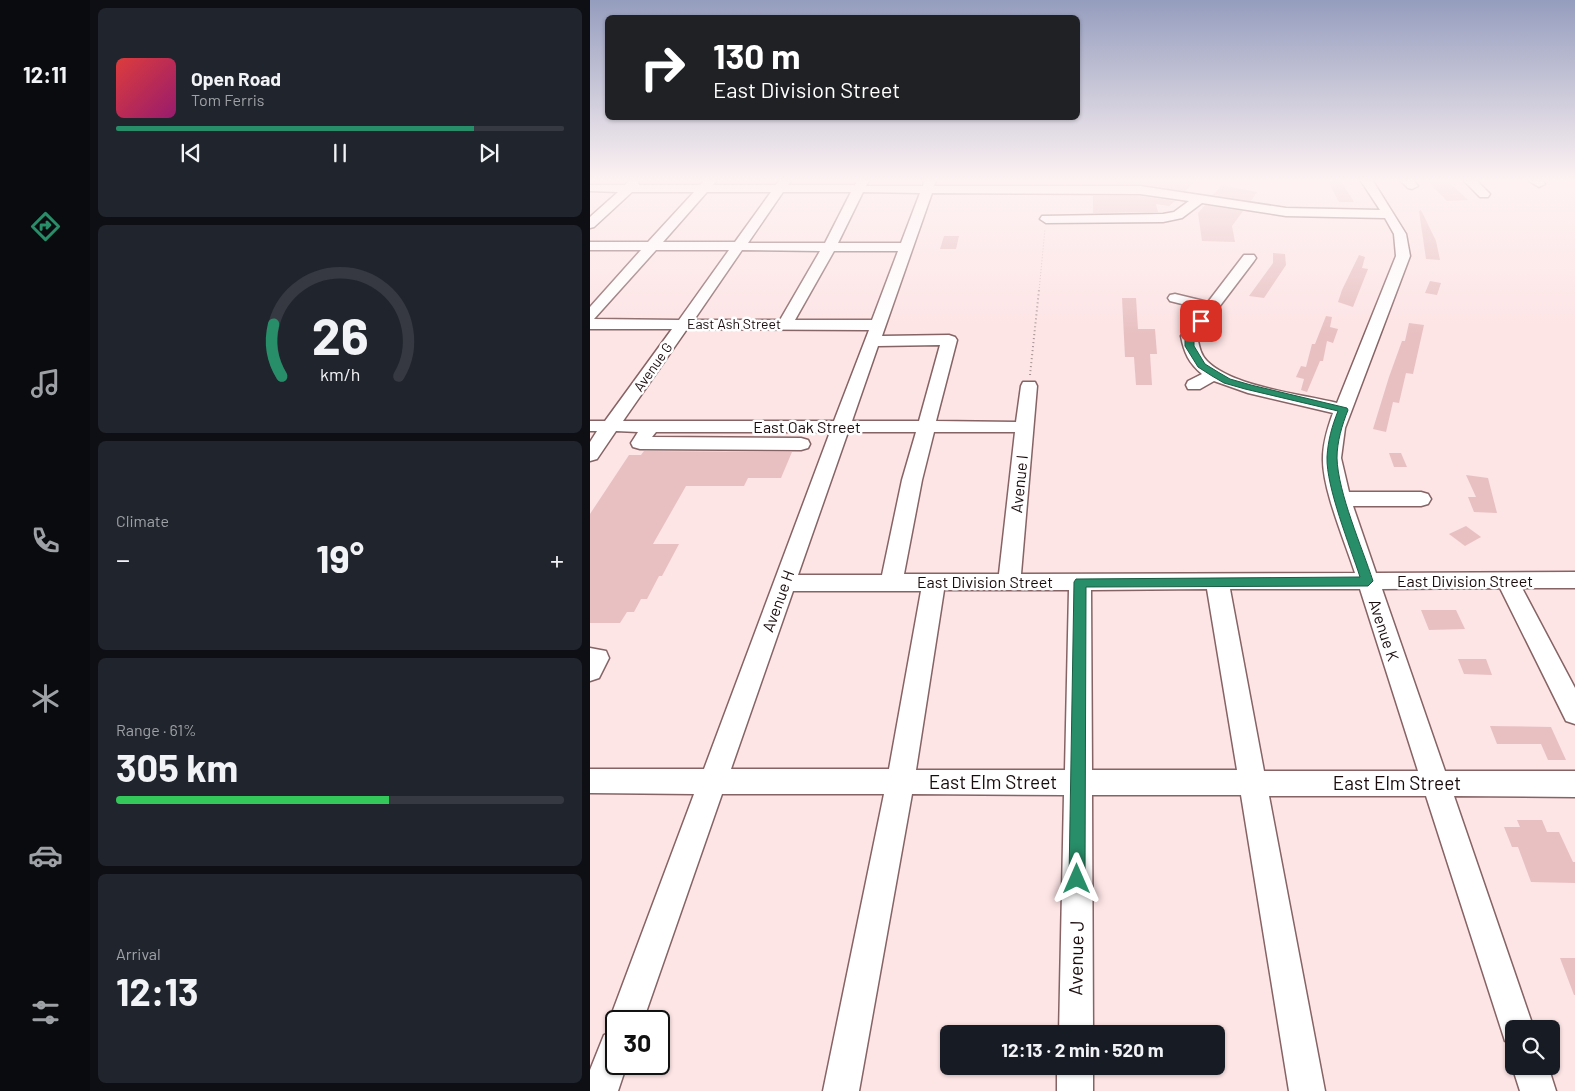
<!DOCTYPE html>
<html lang="en">
<head>
<meta charset="utf-8">
<style>
  body { margin:0; font-family:Barlow,sans-serif; background:#20242c; color:#f1f3f6; height:100vh; display:flex; flex-direction:column; font-size:19px; white-space:nowrap }
  * { box-sizing:border-box; margin:0 }
  p { font-size:16px; color:#9ea1a6 }
  .icon { flex:none; width:28px; height:28px; fill:none; stroke:currentColor; stroke-width:2; stroke-linecap:round; stroke-linejoin:round }
  .map { position:relative; flex:1; overflow:hidden }
  .sheet { display:flex; flex-direction:column; gap:8px; padding:8px; background:#0d0f14; width:500px }
  .sheet>* { flex:none }
  .top-card { position:absolute; left:15px; top:15px; width:475px; height:105px; border-radius:8px; box-shadow:0 1px 4px #0004; background:#202124; color:#fff; overflow:hidden }
  .tools { position:absolute; left:915px; top:1020px; display:grid; gap:10px }
  .tools a { display:grid; place-items:center; width:55px; height:55px; border-radius:8px; background:#171b24; box-shadow:0 1px 4px #0004; font-size:25px }
  .speed { position:absolute; left:15px; top:1010px; display:flex; gap:10px; font-size:25px; font-weight:700; text-align:center }
  .speed>* { display:grid; place-content:center; width:65px; height:65px; border-radius:50%; background:#171b24; box-shadow:0 1px 4px #0004; line-height:1 }
  .speed .limit { border:2px solid #111; border-radius:8px; background:#fff; color:#111 }
  .pin { position:absolute; display:grid; place-items:center; width:42px; height:42px; color:#fff; margin:-21px; border-radius:10px; box-shadow:0 2px 8px #0006 }
  .me { position:absolute; width:55px; margin:-28px; rotate:0deg; stroke-linejoin:round; filter:drop-shadow(0 0 4px #0008) }
  .turn { display:flex; align-items:center; gap:18px; height:105px; padding:0 25px; font-size:22px }
  .turn .icon { width:65px; height:65px; stroke-width:2.5 }
  .turn b { display:block; font-size:35px; line-height:42px }
  .big { font-size:38px; font-weight:700; line-height:1.1 }
  .sheet .widget { flex:1; display:flex; flex-direction:column; justify-content:center; gap:8px; min-width:0; padding:0 18px; border-radius:8px; background:#20242c }
  .sheet .dial { align-items:center; gap:0 }
  .dial svg { height:130px; overflow:visible; fill:none; stroke:#363941; stroke-width:7; stroke-linecap:round; text-anchor:middle }
  .dial text { fill:#f1f3f6; stroke:none }
  .song { display:flex; align-items:center; gap:15px }
  .cover { width:60px; height:60px; border-radius:8px; background:linear-gradient(135deg,hsl(0 70% 55%),hsl(320 70% 35%)) }
  .played { height:5px; border-radius:2px; background:linear-gradient(90deg,#288d69 80%,#363941 80%) }
  .keys { display:flex; justify-content:space-around; direction:ltr }
  .heat { display:flex; justify-content:space-between; align-items:center; font-size:28px; direction:ltr }
  .charge { height:8px; border-radius:4px; background:linear-gradient(90deg,#34c759 61%,#363941 0) }
  .trip { position:absolute; left:350px; top:1025px; width:285px; height:50px; border-radius:8px; background:#171b24; box-shadow:0 1px 4px #0004; font-weight:700; line-height:50px; text-align:center }
  main { display:flex; flex:1; min-height:0 }
  .menu { display:flex; flex-direction:column; width:90px; justify-content:space-around; align-items:center; background:#090b0e; color:#9ea1a6 }
  .menu .icon { width:35px; height:35px }
  .menu .on { color:#288d69 }
  .menu b { font-size:22px; color:#f1f3f6 }
  .map>svg:first-child { display:block }
  .building { fill:#e8c0c2 }
  .lines { fill:none; stroke-linecap:round; stroke-linejoin:round }
  .minor-casing { stroke:#866365; stroke-width:3 }
  .path-far1 { stroke:#a69192; stroke-width:1; stroke-dasharray:0.5 2.5; stroke-linecap:butt }
  .path { stroke:#a69192; stroke-width:2; stroke-dasharray:1 3; stroke-linecap:butt }
  .minor { fill:#fff; fill-rule:evenodd }
  .route { fill:#288d69; stroke:#1a5c44 }
  .labels { text-anchor:middle; stroke-width:5; stroke-linejoin:round; paint-order:stroke }
  .far-street-label { font-size:14px; fill:#1a0c0d; stroke:#fff }
  .street-label { font-size:16px; fill:#1a0c0d; stroke:#fff }
  .near-street-label { font-size:19px; fill:#1a0c0d; stroke:#fff }
</style>
</head>
<body>
<main>
<nav class="menu">
<b>12:11</b>
<svg class="icon on" aria-label="directions" viewBox="0 0 24 24"><path d="M12 3l9 9-9 9-9-9zM9 14v-3h6M13 9l2 2-2 2"/></svg>
<svg class="icon" aria-label="music" viewBox="0 0 24 24"><path d="M9 18V5l10-2v13"/><circle cx="6" cy="18" r="3"/><circle cx="16" cy="16" r="3"/></svg>
<svg class="icon" aria-label="phone" viewBox="0 0 24 24"><path d="M5 4h4l2 5-3 2q2 4 5 5l2-3 5 2v4C11 20 4 13 5 4z"/></svg>
<svg class="icon" aria-label="climate" viewBox="0 0 24 24"><path d="M12 3v18M4 7l16 10M4 17L20 7"/></svg>
<svg class="icon" aria-label="car" viewBox="0 0 24 24"><path d="M5 17H2v-5l4-1 3-4h7l3 4 3 1v5h-3M9 17h6M6 11h13"/><circle cx="7" cy="17" r="2"/><circle cx="17" cy="17" r="2"/></svg>
<svg class="icon" aria-label="filters" viewBox="0 0 24 24"><path d="M4 7h16M4 17h16"/><circle cx="9" cy="7" r="2"/><circle cx="15" cy="17" r="2"/></svg>
</nav>
<section class="sheet">
<div class="widget">
<div class="song"><i class="cover"></i><div><b>Open Road</b><p>Tom Ferris</p></div></div>
<div class="played"></div>
<div class="keys"><svg class="icon" aria-label="previous" viewBox="0 0 24 24"><path d="M18 5L8 12l10 7zM5 5v14"/></svg><svg class="icon" aria-label="pause" viewBox="0 0 24 24"><path d="M8 5v14M16 5v14"/></svg><svg class="icon" aria-label="next" viewBox="0 0 24 24"><path d="M6 5l10 7-10 7zM19 5v14"/></svg></div>
</div>
<div class="widget dial"><svg viewBox="0 0 100 80">
<path d="M14 69A42 42 0 1 1 86 69"/>
<path d="M14 69A42 42 0 0 1 9 37" stroke="#288d69"/>
<text x="50" y="56" font-size="32" font-weight="700">26</text>
<text x="50" y="72" font-size="11">km/h</text>
</svg></div>
<div class="widget"><p>Climate</p>
<div class="heat"><a>−</a><b class="big">19°</b><a>+</a></div>
</div>
<div class="widget"><p>Range · 61%</p><b class="big">305 km</b><div class="charge"></div></div>
<div class="widget"><p>Arrival</p><b class="big">12:13</b></div>
</section>
<div class="map">
<svg width="985" height="1091" viewBox="0 0 985 1091">
  <rect width="100%" height="100%" fill="#fde4e5"/>
  <g class="building">
    <path d="M527,181H606L595,191L550,184H527Z"/>
    <path d="M738,181H751L764,202H749Z"/>
    <path d="M838,181H858L878,200L857,201Z"/>
    <path d="M632,185L667,192L661,201L623,195Z"/>
    <path d="M503,196H550L585,201L579,206L566,204L568,212L503,213Z"/>
    <path d="M615,205L653,211L642,226L645,242L612,241L608,213Z"/>
    <path d="M831,210L846,241L850,260L836,259L829,211Z"/>
    <path d="M354,236H369L366,249H350Z"/>
    <path d="M683,253L695,254L696,265L674,298L659,296L683,263Z"/>
    <path d="M769,255L775,257L772,268L778,269L763,307L748,302L752,290Z"/>
    <path d="M840,281L851,283L847,295L835,293Z"/>
    <path d="M532,298H546L548,329H565L567,354H560L562,385H546L544,357H535Z"/>
    <path d="M736,316L742,317L740,327L748,329L743,343L737,341L733,361H730L717,392L711,390L714,379L706,377L711,366L716,367L722,344H725Z"/>
    <path d="M819,323L834,325L823,374L816,373L809,403L803,402L796,432L783,429L799,377L812,341H815Z"/>
    <path d="M54,451L202,452L191,478H158L154,486H96L63,544H89L72,576H69L57,599H51L44,612H37L30,623H0V514L39,455H51Z"/>
    <path d="M799,453H811L817,467H804Z"/>
    <path d="M876,475L898,478L907,513L884,512L878,497H886Z"/>
    <path d="M876,526L891,537L875,546L859,534Z"/>
    <path d="M831,610H866L875,629L839,630Z"/>
    <path d="M868,659H896L902,675L874,674Z"/>
    <path d="M900,726L961,727L976,760H958L951,744H907Z"/>
    <path d="M927,820H952L957,832H969L983,862H985V883L941,882L928,847H922L914,827H930Z"/>
    <path d="M970,958H985V995H984Z"/>
  </g>
  <g class="lines">
    <defs>
      <g id="minor">
        <path d="M39,181H48L49,185H110L114,181H126L123,185H186L189,181H201L198,185H265L267,181H279L276,186H333L334,181H346L344,186H550L696,208L790,210L771,181H783L816,234L820,256L755,428L751,458L759,492H831L838,494L841,499L838,504L831,506H763L786,573L985,572V588H932L985,688V724L976,721L910,588L792,589L855,771H985V797L864,796L944,1029H924V1045L915,1041L836,796H679L735,1091H699L651,795H502L503,1034H469L474,795L322,794L269,1091H233L294,794H132L53,1021H26V1064H37L28,1091H0V1070L14,1035L23,1031L19,1021L104,794L0,793V769H114L240,432H66L62,437L211,438L218,440L220,444L218,448L211,450L50,449L43,447L41,443L48,432L26,431L7,459L0,461V442L7,431H0V421H15L82,329H0V307L51,250H0V242H58L104,192H42L4,227L0,228V217L28,192L0,191V185H35ZM117,192H181L145,242H73ZM193,192H261L235,243H158ZM273,192L330,193L311,243H248ZM342,193L550,194L599,201L584,212L573,214L452,216L450,219L456,223L573,222L592,218L612,203L696,216L795,218L804,234L806,256L747,403C711,394 643,387 617,361C610,354 609,345 607,336L664,261L666,258L664,255H654L618,302L585,294L580,295L578,298L580,301L612,309L591,336C594,353 599,363 612,374L598,381L596,385L598,389H610L624,381L658,393L743,413C738,427 733,442 733,458C732,488 755,542 765,573L431,574L447,386L445,382H433L431,386L426,422L346,421L367,340L365,337L359,335L292,336ZM66,250H139L89,320L4,319ZM152,250L230,251L190,320H104ZM244,251H308L282,320H205ZM97,329L279,330L244,421H33ZM350,345L329,421H262L288,346ZM258,432H326L312,480L292,575H208ZM344,432H425L409,574H314L332,480ZM617,589L647,770H502L501,590ZM640,589H770L828,771H674ZM354,590H479L475,770H326ZM203,591H331L299,769H141Z"/>
        <path d="M811,181H824L828,186L822,189L818,188Z"/>
        <path d="M874,181H887L900,194L898,197H890Z"/>
        <path d="M939,181H952L955,184L949,187Z"/>
        <path d="M0,648L16,651L19,658L9,678L0,681Z"/>
        <path d="M924,1063V1066H958L966,1091H930L922,1066Z"/>
        <rect x="467" y="1066" width="36" height="25"/>
      </g>
    </defs>
    <use href="#minor" class="minor-casing"/>
    <path class="path-far1" d="M449,291L455,229"/>
    <path class="path" d="M440,375L449,290"/>
    <use href="#minor" class="minor"/>
  </g>
  <linearGradient id="sky" x2="0" y2="1"><stop stop-color="#959dbe"/><stop offset="0.54" stop-color="#fef3f3"/><stop offset="1" stop-color="#fef3f3" stop-opacity="0"/></linearGradient>
  <rect width="985" height="334" fill="url(#sky)"/>
  <path class="route" d="M608,319L615,321L604,336V346L615,364L628,372L640,379L661,385L757,408L758,410C752,425 747,442 747,458C748,493 772,547 783,581L778,586L496,587L495,879L493,885L487,887L481,885L479,879L484,582L486,579L770,577C760,546 736,487 737,457C738,440 742,426 748,411L655,389L634,383L622,376L608,367L595,346V336Z"/>
  <g class="labels">
    <g class="far-street-label">
      <text x="144" y="329">East Ash Street</text>
      <text transform="translate(63 367) rotate(-55)" y="5">Avenue G</text>
    </g>
    <g class="street-label">
      <text x="217" y="433">East Oak Street</text>
      <text transform="translate(429 484) rotate(-84)" y="6">Avenue I</text>
      <text x="875" y="587">East Division Street</text>
      <text x="395" y="588">East Division Street</text>
      <text transform="translate(188 601) rotate(-70)" y="6">Avenue H</text>
      <text transform="translate(794 630) rotate(72)" y="6">Avenue K</text>
    </g>
    <g class="near-street-label">
      <text x="403" y="789">East Elm Street</text>
      <text x="807" y="790">East Elm Street</text>
      <text transform="translate(486 958) rotate(-89)" y="7">Avenue J</text>
    </g>
  </g>
</svg>
<div class="tools">
<a><svg class="icon" aria-label="search" viewBox="0 0 24 24"><circle cx="10" cy="10" r="6"/><path d="M15 15l6 6"/></svg></a>
</div>
<div class="speed"><div class="limit">30</div></div>
<div class="pin" style="left:611px;top:321px;background:#d93025"><svg class="icon" aria-label="arrive" viewBox="0 0 24 24"><path d="M6 21V4h12l-3 4 3 4H6"/></svg></div>
<svg class="me" style="left:487px;top:879px" viewBox="-20 -20 40 40"><path d="M0-17L14 15 0 8-14 15z" fill="#288d69" stroke="#fff" stroke-width="4"/></svg>
<div class="trip">12:13 · 2 min · 520 m</div>
<div class="top-card">
<div class="turn"><svg class="icon" aria-label="right" viewBox="0 0 24 24"><path d="M7 20v-9h11M14 6l5 5-5 5"/></svg><div><b>130 m</b>East Division Street</div></div>
</div>
</div>
</main>
</body>
</html>
